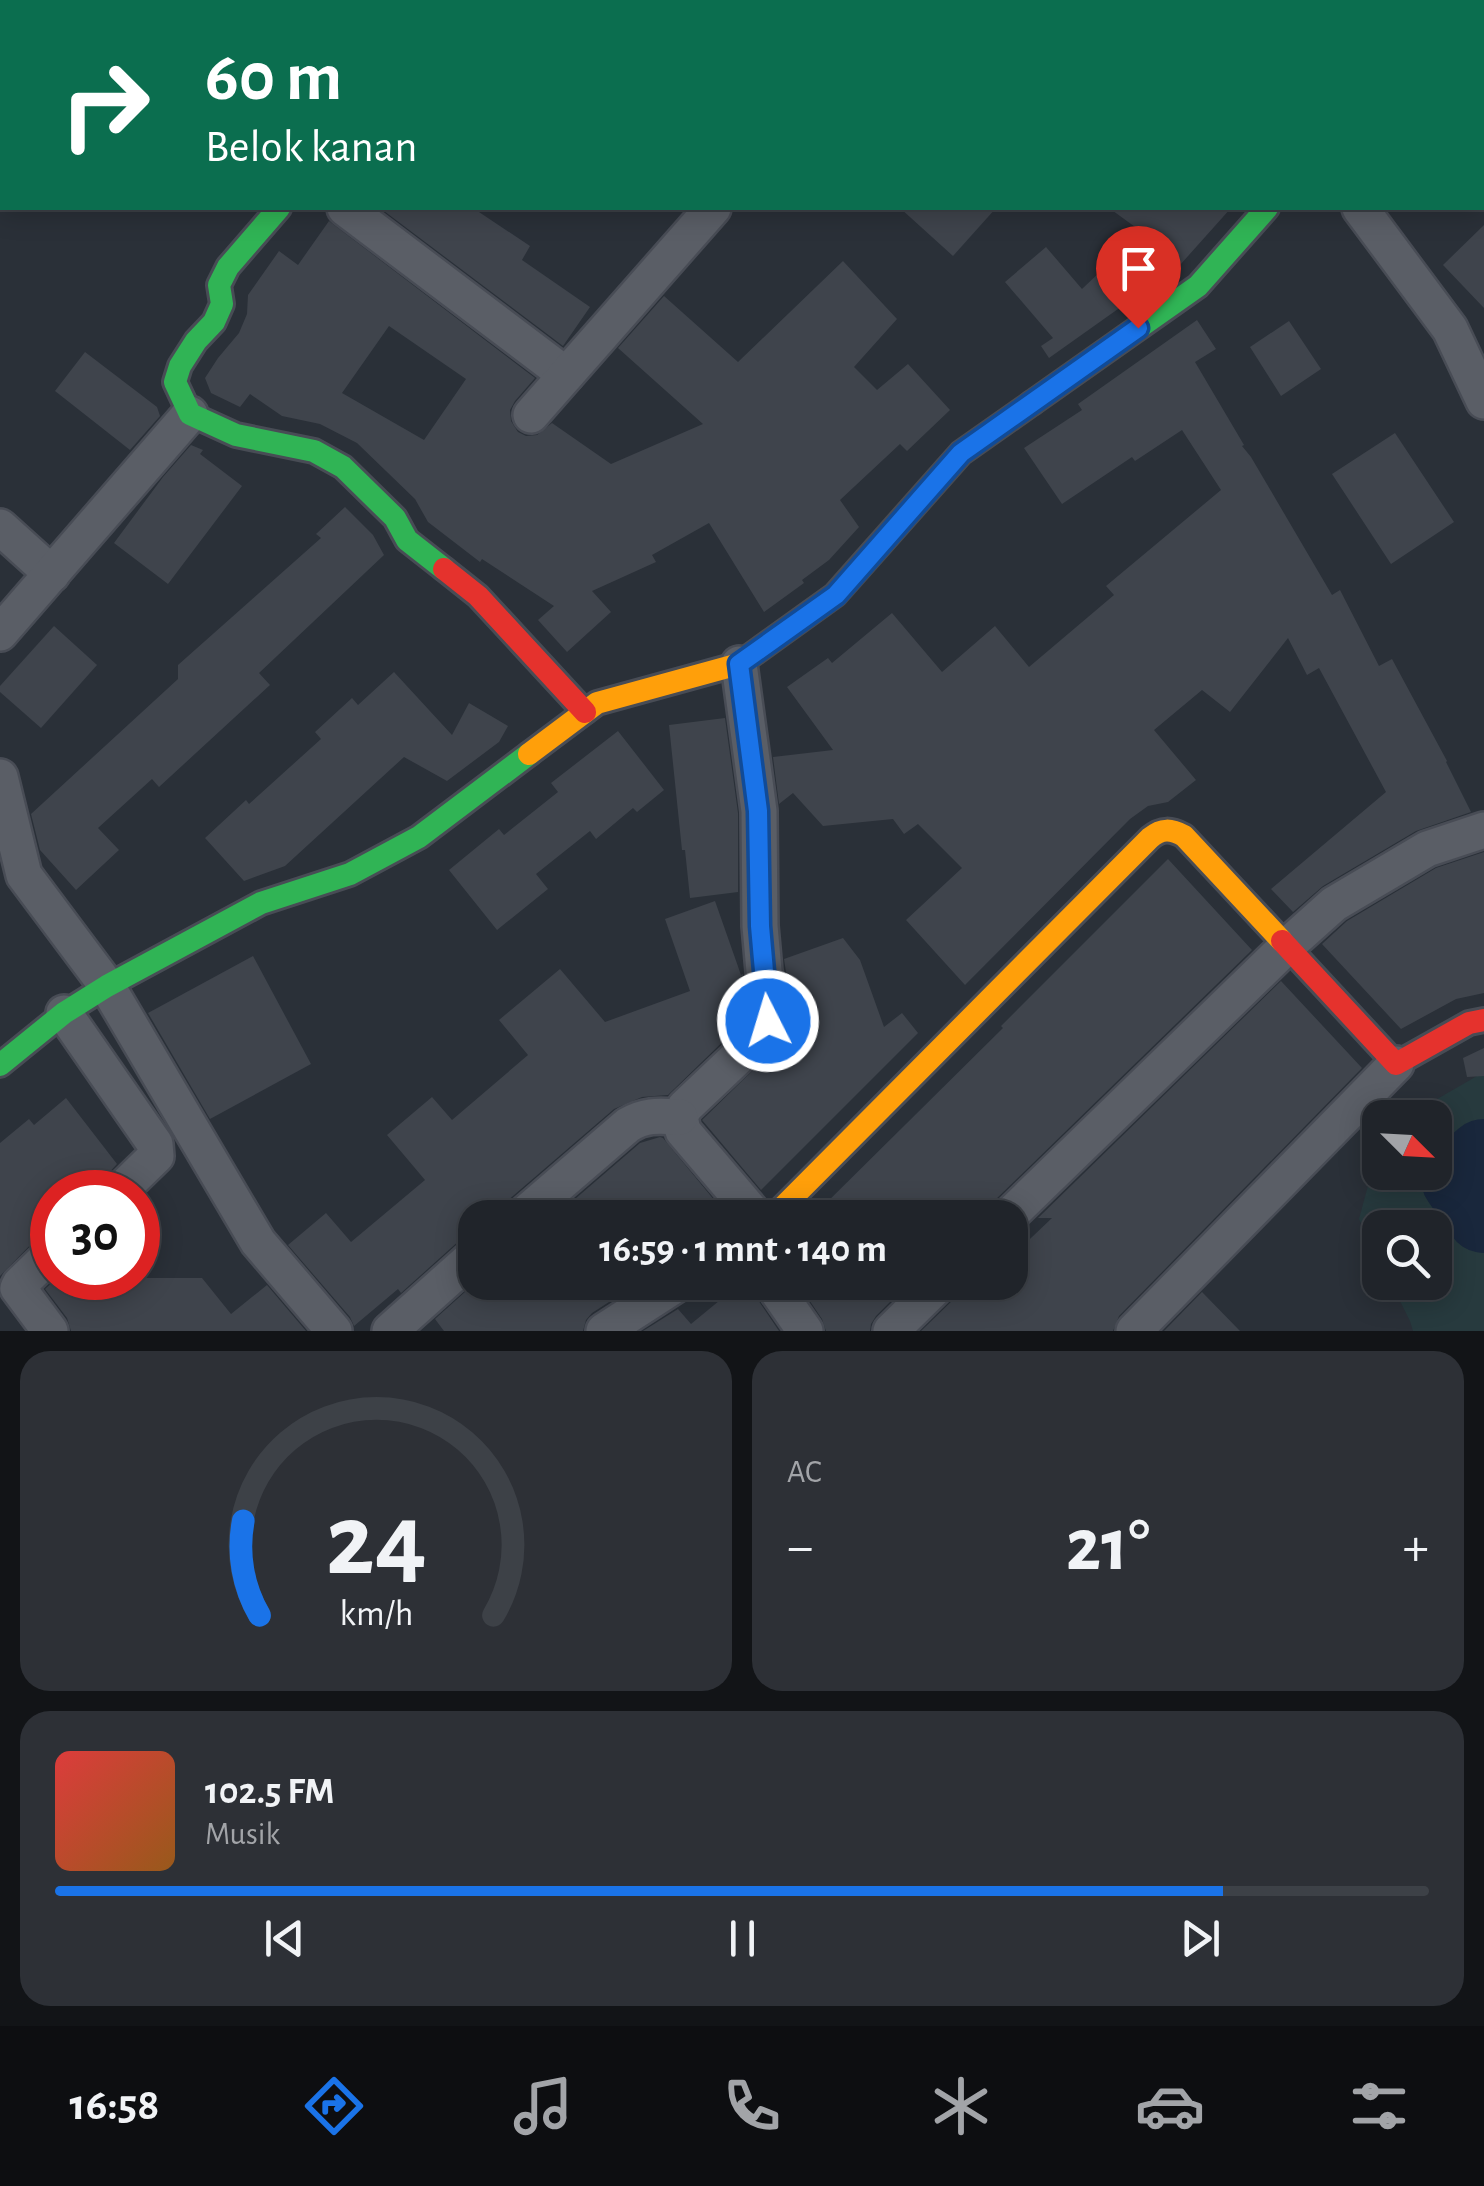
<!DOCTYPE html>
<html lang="id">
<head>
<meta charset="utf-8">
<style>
  body { margin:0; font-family:"Alegreya Sans",sans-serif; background:#2d3036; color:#f1f3f6; height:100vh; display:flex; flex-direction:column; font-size:38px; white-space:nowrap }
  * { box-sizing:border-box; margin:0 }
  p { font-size:32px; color:#a2a4a8 }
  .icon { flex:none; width:55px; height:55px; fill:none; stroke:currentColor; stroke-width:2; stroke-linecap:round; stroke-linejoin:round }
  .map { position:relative; height:1331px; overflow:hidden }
  .panel { display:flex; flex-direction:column; gap:20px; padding:20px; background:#121417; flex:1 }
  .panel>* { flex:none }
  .hud { position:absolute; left:0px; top:0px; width:1485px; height:210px; box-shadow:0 5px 25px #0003,0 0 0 2px #3d4147; background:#0b6e4f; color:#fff; overflow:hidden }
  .needle { width:65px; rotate:114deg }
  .buttons { position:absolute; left:1362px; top:1100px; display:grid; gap:20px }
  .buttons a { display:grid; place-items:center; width:90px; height:90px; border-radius:20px; background:#20242a; box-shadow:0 5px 25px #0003,0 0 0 2px #3d4147; font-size:50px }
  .speed { position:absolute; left:30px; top:1170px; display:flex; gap:20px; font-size:50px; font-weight:700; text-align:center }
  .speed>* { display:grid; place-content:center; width:130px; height:130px; border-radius:50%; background:#20242a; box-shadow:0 5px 25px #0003,0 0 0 2px #3d4147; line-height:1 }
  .speed .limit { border:15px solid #d22; background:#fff; color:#111 }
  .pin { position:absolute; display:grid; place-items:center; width:85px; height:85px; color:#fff; margin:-102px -42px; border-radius:50% 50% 50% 0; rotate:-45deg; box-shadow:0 0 10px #0007 }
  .pin .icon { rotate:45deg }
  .me { position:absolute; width:110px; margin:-55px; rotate:355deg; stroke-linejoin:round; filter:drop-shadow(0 0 8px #0008) }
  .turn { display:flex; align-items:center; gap:35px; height:210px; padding:0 40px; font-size:45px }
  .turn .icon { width:130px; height:130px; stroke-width:2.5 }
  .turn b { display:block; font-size:70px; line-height:85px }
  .big { font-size:75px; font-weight:600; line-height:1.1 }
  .panel .widget { flex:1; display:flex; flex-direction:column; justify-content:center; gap:15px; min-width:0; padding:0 35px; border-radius:30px; background:#2d3036 }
  .panel .dial { align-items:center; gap:0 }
  .dial svg { height:260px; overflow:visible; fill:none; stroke:#3d4147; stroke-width:7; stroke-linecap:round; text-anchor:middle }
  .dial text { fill:#f1f3f6; stroke:none }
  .song { display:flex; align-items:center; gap:30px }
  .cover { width:120px; height:120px; border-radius:15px; background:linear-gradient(135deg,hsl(0 70% 55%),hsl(30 70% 35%)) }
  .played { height:10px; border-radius:5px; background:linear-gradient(90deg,#1a73e8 85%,#3d4147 85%) }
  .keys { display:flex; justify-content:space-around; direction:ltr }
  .heat { display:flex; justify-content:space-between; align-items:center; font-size:55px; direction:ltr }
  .panel .tiles { flex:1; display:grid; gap:20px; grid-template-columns:1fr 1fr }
  .widget:last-child { grid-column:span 2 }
  .trip { position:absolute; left:458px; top:1200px; width:570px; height:100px; border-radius:30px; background:#20242a; box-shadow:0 5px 25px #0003,0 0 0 2px #3d4147; font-weight:600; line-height:100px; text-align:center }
  .dock { display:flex; height:160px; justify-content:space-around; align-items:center; background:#0d0e11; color:#a2a4a8 }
  .dock .icon { width:70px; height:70px }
  .dock .selected { color:#1a73e8 }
  .dock b { font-size:45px; color:#f1f3f6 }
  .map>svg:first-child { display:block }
  .green { fill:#273a3e }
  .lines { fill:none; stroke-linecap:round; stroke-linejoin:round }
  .river { stroke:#19273c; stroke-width:78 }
  .building { fill:#3f444c; fill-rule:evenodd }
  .street-casing { stroke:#484c55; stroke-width:40 }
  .fast-casing { stroke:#484c55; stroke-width:28 }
  .slow-casing { stroke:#484c55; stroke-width:28 }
  .jam-casing { stroke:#484c55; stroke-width:28 }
  .street { stroke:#5a5e66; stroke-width:35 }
  .fast { stroke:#30b455; stroke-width:22 }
  .slow { stroke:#ff9f0a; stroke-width:22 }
  .jam { stroke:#e5322d; stroke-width:22 }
  .route-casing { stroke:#114b97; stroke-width:25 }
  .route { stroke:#1a73e8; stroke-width:18 }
</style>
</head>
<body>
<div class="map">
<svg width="1484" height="1331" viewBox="0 0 1484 1331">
  <rect width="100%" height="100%" fill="#2a3038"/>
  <path class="green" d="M1484,1072V1331H1413L1410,1321L1391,1283L1435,1282V1228H1380V1261L1359,1219L1380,1141V1172H1435V1118L1406,1117Z"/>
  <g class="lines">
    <path class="river" d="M1484,1158L1460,1179L1484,1214"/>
  </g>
  <g class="building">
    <path d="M380,208H473L530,246L522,260L590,307L563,346Z"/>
    <path d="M900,208H996L953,256Z"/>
    <path d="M1109,208H1231L1180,265L1049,358L1041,346L1053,338L1005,282L1046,247L1082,289L1142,232Z"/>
    <path d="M329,221L535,378L515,401L510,410L511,421L518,432L526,436L537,435L552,423L611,464L703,424L618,348L664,296L738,362L843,261L897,319L854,367L877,390L908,364L950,410L907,451L900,444L840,500L859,527L829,560L802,580L804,583L764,612L709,523L652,555L656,562L592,591L611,612L567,652L538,620L554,606L482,559L480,562L428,522L415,499L357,443L320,424L282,416L250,394L240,407L211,393L205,378L218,358L239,333L247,314L248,295L279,251L298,265ZM389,326L466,379L424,440L342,393Z"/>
    <path d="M1484,225V308L1443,265Z"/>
    <path d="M1197,320L1216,349L1195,362L1244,445L1242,446L1251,457L1332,595L1340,590L1379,666L1392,659L1447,761L1446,762L1471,812L1416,831L1323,886L1293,912L1271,889L1386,792L1319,668L1307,675L1288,638L1230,712L1202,690L1154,730L1196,780L1168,802L1148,806L1130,819L965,985L906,920L962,868L918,824L904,834L893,819L823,826L793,793L779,804L773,757L833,750L787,687L828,658L832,663L892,613L942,672L995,626L1029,667L1114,595L1106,586L1221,490L1182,430L1135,461L1132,457L1062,504L1024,448L1082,410L1078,404Z"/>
    <path d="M1289,321L1321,369L1281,396L1250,347Z"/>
    <path d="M85,352L157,407L160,416L130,450L55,391Z"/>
    <path d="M1395,433L1454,522L1391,564L1332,474Z"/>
    <path d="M191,445L203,450L200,454L242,486L168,584L114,543L163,477Z"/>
    <path d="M345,507L373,535L384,555L259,673L270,685L159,787L152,779L98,828L119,850L76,890L40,850L31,814L178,679V665L321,538L316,534Z"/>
    <path d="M54,626L97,665L41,728L0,692V686Z"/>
    <path d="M394,672L452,735L469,703L508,726L499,742L447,781L404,757L285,866L244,881L205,838L246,800L249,804L321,739L315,732L352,698L358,705Z"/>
    <path d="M725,718L738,813V892L690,898L685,850H682L669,725Z"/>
    <path d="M618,731L664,790L637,812L633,808L596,839L590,831L536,874L548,889L497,930L449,870L499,829L504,835L558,792L551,783Z"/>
    <path d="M1484,852V993L1456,999L1401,1029L1322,944L1347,921L1436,868Z"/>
    <path d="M1168,859L1252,950L992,1203L986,1218H811L1003,1028L1001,1026Z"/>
    <path d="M715,901L741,975L743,974L749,1008L744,1021L668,1095L642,1097L614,1109L506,1202L500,1210L499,1218H475V1234L461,1239L401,1293L398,1289L354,1326L350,1317L288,1245L326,1213L351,1242L425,1180L387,1135L432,1097L452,1120L528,1055L499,1020L560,969L605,1022L690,991L665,919Z"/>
    <path d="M843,938L860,960L884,1027L902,1013L918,1033L761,1190L702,1120L781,1043L792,1012L784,959Z"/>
    <path d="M253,956L311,1064L210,1119L148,1013Z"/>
    <path d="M1281,981L1362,1068L1119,1316L1113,1331H921L956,1297L962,1282H1010V1258L1052,1218H1038Z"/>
    <path d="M1484,1048V1076L1467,1077L1463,1058Z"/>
    <path d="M66,1098L117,1164L104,1178L99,1185L98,1192H52V1232L46,1233L37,1238L0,1276V1143L29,1119L34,1125Z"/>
    <path d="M660,1137L663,1138L729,1218H553L640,1143Z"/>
    <path d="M57,1278H202L231,1314L267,1285L306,1331H71L67,1318L45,1289Z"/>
    <path d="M476,1282H640L592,1313L586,1320L583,1331H444L435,1319Z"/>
    <path d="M742,1282H750L754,1294L779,1331H643L678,1309L691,1324Z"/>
    <path d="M797,1282H910L876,1316L871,1324L870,1331H826L822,1319Z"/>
    <path d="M1202,1292L1240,1331H1164Z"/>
  </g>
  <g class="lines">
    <defs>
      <g id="street">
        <path d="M1482,0L1484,2"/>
        <path d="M874,2L876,0"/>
        <path d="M345,208L566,375"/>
        <path d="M1360,208L1450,329L1484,401"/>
        <path d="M531,415L713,208"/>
        <path d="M0,527L52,574"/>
        <path d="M0,633L190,414"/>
        <path d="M739,664L759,811L760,926L764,971L771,1008L768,1021L762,1034L685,1107L680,1117L683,1131L757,1218"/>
        <path d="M0,777L24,875L107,986L258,1242L334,1331"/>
        <path d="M64,1013L155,1144L156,1156L119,1192"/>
        <path d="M520,1218L628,1125C646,1114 660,1116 680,1117"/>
        <path d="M1007,1218L1286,947L1334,904L1427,849L1484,830"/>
        <path d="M771,1282L805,1331"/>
        <path d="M50,1331L18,1288L20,1284L52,1253"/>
        <path d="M390,1331L475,1255"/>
        <path d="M604,1331L680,1282"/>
        <path d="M891,1331L941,1282"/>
        <path d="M1134,1331L1396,1064"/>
      </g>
      <g id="fast">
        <path d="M1032,0L1036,2"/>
        <path d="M279,208L228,267L219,285L222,304L214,322L196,341L180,366L175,382L190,414L236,435L314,451L343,467L395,518L407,540L444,569"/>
        <path d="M1032,403L1198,286L1267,208"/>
        <path d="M0,1065L64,1013L107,986L261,903L350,874L419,837L529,754"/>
      </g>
      <g id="slow">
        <path d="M529,754L597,703L739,664L835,595L961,453L1032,403"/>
        <path d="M772,1218L1150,838C1162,828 1171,829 1184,836L1282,941"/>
      </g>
      <g id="jam">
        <path d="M1454,2L1458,0"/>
        <path d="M444,569L478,596L585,712"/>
        <path d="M1282,941L1396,1064L1469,1023L1484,1020"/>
      </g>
    </defs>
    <use href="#street" class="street-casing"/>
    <use href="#fast" class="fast-casing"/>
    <use href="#slow" class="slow-casing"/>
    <use href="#jam" class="jam-casing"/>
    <use href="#street" class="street"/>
    <use href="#fast" class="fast"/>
    <use href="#slow" class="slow"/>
    <use href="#jam" class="jam"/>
  </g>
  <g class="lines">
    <defs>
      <path id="route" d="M768,1021L772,1008L764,971L760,926L758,811L739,664L836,595L961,453L1138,328"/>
    </defs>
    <use href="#route" class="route-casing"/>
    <use href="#route" class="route"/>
  </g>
</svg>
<div class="buttons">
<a><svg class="needle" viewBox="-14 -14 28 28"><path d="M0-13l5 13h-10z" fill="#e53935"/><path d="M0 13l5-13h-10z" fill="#a2a4a8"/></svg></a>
<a><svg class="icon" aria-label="search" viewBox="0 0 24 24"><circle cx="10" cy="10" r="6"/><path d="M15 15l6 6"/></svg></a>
</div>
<div class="speed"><div class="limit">30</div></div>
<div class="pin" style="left:1138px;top:328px;background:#d93025"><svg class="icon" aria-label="arrive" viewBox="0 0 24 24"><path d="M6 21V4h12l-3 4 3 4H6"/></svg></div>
<svg class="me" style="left:768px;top:1021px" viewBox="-20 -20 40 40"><circle r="17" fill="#1a73e8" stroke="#fff" stroke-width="3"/><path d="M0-11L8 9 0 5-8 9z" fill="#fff"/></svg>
<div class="trip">16:59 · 1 mnt · 140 m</div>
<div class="hud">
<div class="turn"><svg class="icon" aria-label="right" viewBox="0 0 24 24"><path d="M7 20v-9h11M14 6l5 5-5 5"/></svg><div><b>60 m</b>Belok kanan</div></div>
</div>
</div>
<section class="panel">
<div class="tiles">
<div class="widget dial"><svg viewBox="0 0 100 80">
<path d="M14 69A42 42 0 1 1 86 69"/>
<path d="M14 69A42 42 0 0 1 9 40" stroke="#1a73e8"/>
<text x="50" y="56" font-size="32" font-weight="700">24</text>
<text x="50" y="72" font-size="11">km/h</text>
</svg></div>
<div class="widget"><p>AC</p>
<div class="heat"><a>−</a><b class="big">21°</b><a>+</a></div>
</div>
<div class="widget">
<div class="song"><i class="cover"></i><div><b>102.5 FM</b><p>Musik</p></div></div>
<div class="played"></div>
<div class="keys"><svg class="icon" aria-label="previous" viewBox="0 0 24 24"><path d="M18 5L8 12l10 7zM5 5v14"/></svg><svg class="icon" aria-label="pause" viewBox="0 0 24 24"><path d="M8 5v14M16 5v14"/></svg><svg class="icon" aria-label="next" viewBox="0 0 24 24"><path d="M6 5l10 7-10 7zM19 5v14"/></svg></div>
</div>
</div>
</section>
<nav class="dock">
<b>16:58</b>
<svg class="icon selected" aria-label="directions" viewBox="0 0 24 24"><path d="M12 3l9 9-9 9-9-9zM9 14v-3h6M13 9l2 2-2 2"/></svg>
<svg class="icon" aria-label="music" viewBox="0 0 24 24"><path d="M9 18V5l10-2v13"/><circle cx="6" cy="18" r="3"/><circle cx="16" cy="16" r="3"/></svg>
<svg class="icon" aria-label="phone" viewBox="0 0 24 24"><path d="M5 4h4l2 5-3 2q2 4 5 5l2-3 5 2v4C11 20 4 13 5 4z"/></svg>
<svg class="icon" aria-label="climate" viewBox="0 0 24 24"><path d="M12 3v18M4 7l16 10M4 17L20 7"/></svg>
<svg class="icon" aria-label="car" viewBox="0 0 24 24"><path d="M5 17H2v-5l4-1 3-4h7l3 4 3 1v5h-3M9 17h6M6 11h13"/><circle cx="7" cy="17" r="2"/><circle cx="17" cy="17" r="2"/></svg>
<svg class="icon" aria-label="filters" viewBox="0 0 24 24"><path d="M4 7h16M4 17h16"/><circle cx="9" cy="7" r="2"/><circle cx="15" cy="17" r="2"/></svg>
</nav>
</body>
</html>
